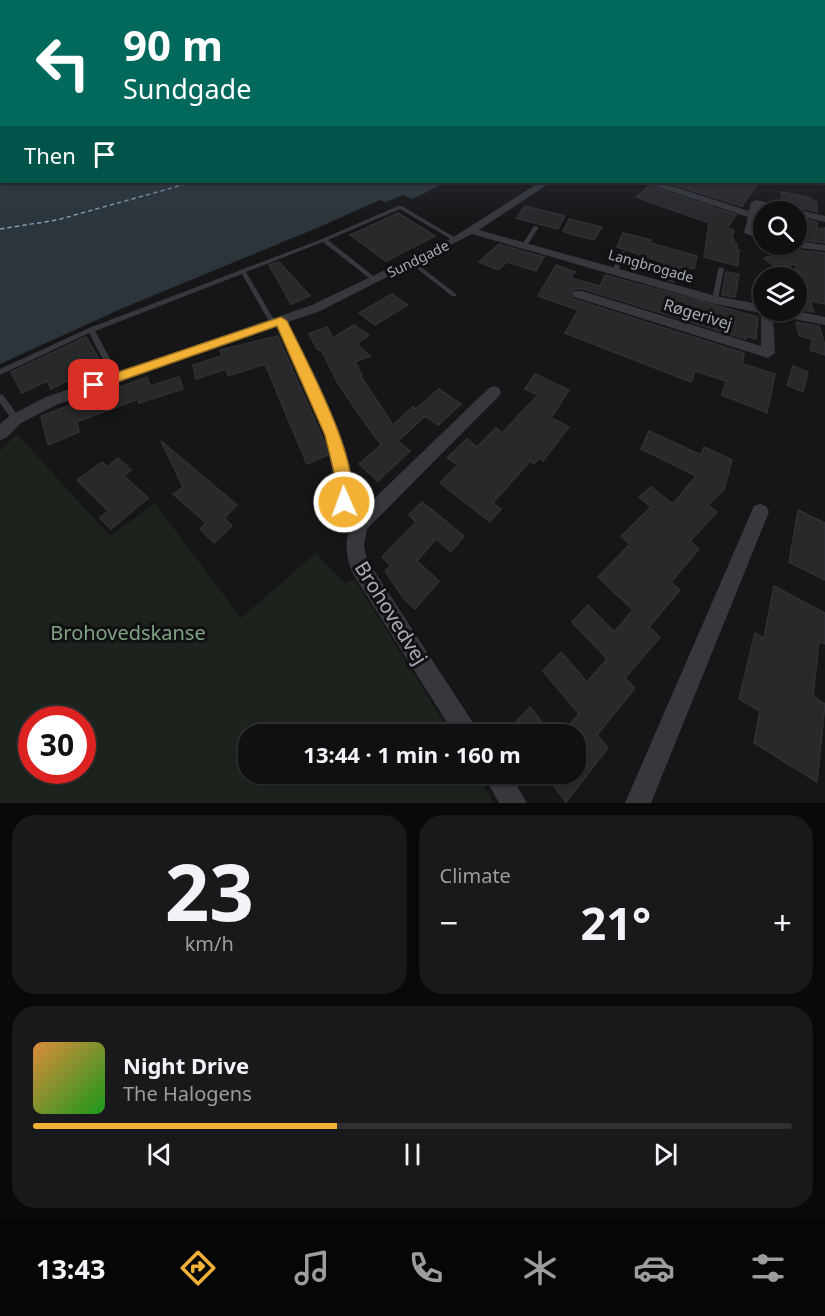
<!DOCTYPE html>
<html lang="en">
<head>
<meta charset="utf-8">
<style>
  body { margin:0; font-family:"Noto Sans",sans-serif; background:#19191b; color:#f1f3f6; height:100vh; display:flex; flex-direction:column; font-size:22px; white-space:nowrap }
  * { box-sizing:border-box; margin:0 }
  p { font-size:20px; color:#9c9d9f }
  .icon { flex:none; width:33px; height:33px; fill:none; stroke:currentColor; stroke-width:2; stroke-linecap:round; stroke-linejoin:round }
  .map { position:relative; height:803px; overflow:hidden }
  .drawer { display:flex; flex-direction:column; gap:12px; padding:12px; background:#09090a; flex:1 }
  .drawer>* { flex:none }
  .top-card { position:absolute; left:0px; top:0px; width:825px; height:183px; box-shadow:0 2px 4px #0004,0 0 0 2px #303032; background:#00695c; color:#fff; overflow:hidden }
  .fabs { position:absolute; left:753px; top:201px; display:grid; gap:12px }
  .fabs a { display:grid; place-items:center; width:54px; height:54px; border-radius:50%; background:#101012; box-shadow:0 2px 4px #0004,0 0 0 2px #303032; font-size:30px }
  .speed { position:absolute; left:18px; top:706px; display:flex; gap:12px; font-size:30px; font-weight:700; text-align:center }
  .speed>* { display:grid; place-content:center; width:78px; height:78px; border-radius:50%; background:#101012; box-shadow:0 2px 4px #0004,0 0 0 2px #303032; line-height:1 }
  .speed .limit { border:9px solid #d22; background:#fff; color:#111 }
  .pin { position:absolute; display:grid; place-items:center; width:51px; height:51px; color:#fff; margin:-26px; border-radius:12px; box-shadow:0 3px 9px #0006 }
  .me { position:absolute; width:66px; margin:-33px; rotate:358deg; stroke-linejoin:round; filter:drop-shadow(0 0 4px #0008) }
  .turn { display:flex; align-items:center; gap:21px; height:126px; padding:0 24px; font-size:27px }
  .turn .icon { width:78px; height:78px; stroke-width:2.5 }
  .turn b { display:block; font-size:42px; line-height:51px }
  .then { display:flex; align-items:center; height:57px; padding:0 24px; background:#0003; gap:12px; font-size:22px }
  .big { font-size:45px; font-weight:700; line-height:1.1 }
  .drawer .widget { flex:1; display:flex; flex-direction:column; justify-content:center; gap:9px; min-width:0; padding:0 21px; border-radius:24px; background:#19191b }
  .drawer .dial { align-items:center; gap:0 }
  .dial b { font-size:78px; line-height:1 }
  .song { display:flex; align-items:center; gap:18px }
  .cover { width:72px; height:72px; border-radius:9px; background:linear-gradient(135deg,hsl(30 70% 55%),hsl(120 70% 35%)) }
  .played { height:6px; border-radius:3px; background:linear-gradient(90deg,#f2b134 40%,#303032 40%) }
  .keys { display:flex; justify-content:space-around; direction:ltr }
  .heat { display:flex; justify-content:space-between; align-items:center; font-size:33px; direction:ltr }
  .drawer .tiles { flex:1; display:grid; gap:12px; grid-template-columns:1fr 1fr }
  .widget:last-child { grid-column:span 2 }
  .trip { position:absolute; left:238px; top:724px; width:348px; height:60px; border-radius:24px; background:#101012; box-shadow:0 2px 4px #0004,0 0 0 2px #303032; font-weight:700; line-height:60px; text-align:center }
  .tabs { display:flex; height:96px; justify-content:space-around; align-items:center; background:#060607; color:#9c9d9f }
  .tabs .icon { width:42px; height:42px }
  .tabs .current { color:#f2b134 }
  .tabs b { font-size:27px; color:#f1f3f6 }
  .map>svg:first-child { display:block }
  .green { fill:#1c231d; fill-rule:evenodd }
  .water { fill:#2c353c }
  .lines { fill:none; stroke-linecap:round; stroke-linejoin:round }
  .ferry { stroke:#7f9bb3; stroke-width:1.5; stroke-dasharray:4.5 3; stroke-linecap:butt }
  .building { fill:#29292c; stroke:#303034; stroke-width:1.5 }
  .service { fill:#37383d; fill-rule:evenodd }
  .pedestrian { fill:#37383d; fill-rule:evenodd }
  .minor { fill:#37383d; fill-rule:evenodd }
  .route { fill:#f2b134; stroke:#9d7322; stroke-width:1.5 }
  .labels { text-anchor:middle; stroke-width:6; stroke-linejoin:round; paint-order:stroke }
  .far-street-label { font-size:14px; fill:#a8adb8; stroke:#111113 }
  .street-label { font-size:16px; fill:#a8adb8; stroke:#111113 }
  .near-street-label { font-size:20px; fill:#a8adb8; stroke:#111113 }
  .near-park-label { font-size:20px; fill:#7fa381; stroke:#111113 }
</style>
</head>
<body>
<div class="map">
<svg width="825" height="803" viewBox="0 0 825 803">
  <rect width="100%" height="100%" fill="#161618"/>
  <path class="green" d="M17,434L110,536L155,503L241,618L316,553L345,584L354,579L452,735H249V774H476L494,803H0V451ZM32,720H82V771H32Z"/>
  <path class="water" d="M0,142L2,182H446L413,199L403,195L386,202L380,200L317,228L123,308L0,364Z"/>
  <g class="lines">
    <path class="ferry" d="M0,229L57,220L193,182"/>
  </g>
  <g class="building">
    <path d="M665,182H759L742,206Z"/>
    <path d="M649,186L736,215L727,228L734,230L732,238L734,239V243L737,244L736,250H739L738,266L704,257L709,223L636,197Z"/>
    <path d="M782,192L812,198V201L817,202V212L781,203Z"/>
    <path d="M525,206L565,216L558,229L516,218Z"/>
    <path d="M398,213L435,236L386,261L350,235Z"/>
    <path d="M796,217L817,222V229L825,228V243L796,239Z"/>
    <path d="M569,219L602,227L594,240L574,235L563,231Z"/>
    <path d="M623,233L651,240L650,243L697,256L694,269L679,267L674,282L661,278L664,263L617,247Z"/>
    <path d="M499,244L536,255L544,257L536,271L507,262L498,270L479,262Z"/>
    <path d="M796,250L825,253V304L810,301L814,312L796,309V264L778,269L764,258Z"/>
    <path d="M279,262L310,296L291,304L269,265Z"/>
    <path d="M556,265L575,272L571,278L600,286L605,275L758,317L756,339L746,336V339L583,289H574L570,293L573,299L744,353L743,364L775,374L767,413L722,395L726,381L695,371L691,382L565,333L578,310L538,296Z"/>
    <path d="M726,272L739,274L735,297L722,295Z"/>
    <path d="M392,294L408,305L375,325L359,313Z"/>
    <path d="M796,322L819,326L825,345V355L810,350L812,339L799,336Z"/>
    <path d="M354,325L369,335L357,344L370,356L355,362L362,375H360L393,425L413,407L416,409L439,389L461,404L438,425L422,414L425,416L398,441L410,451L378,481L359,464L381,445L356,410L338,383L321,349L318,350L309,334L327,327L333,338Z"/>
    <path d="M278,336L324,441L328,455L307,464L265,364L228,376L226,369L196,379L193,365L222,356L220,350Z"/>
    <path d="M86,337L102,364L51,389L47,381L22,393L11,372Z"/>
    <path d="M793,366L808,372L803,392L787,385Z"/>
    <path d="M535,374L569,390L551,418L569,427L543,461L539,458L534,464L530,461L493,503L501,509L490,522L440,483L458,465L447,458L467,439L477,447L496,428L502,433L538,395L525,389Z"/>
    <path d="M147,377L150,386L179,377L183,389L139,403L138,399L77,422L79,432L48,445L41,416Z"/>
    <path d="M649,431L701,455L704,447L732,460L724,490L708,505L717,512L690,541L699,549L671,582L680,590L649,627L660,637L625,678L635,688L597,735L608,748L566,802L545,774H576V735H561L579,714L543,671L561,652L587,682L607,659L572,622L588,605L614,632L633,610L598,577L630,544L621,537L651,507L639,497L651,487L673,504L696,476L641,449Z"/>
    <path d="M161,441L237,505L224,518L232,526L214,543L200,529L206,523L173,494L183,487Z"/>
    <path d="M118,458L131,470L124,476L148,498L111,529L100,518L108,511L77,480L102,462L107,467Z"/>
    <path d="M422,502L464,536L451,552L436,539L417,561L439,581L415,609L404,599L385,571L391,566L382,557L416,522L409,515Z"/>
    <path d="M798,510L825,523V580L789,562Z"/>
    <path d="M774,586L825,613V644L819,641L813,696L825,704L817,782L754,743L760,711L739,699L755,633L764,638Z"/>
    <path d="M530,707L552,735H504Z"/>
  </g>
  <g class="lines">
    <g class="service">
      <path d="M398,206H402L459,240L454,241L400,209L328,240L377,279V281H373L323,242L246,272L276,323L275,325H271L242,274L95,331L120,377L119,379H113L89,333L0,375V369L89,328L322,239Z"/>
      <path d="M534,226L539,227L526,247H522L521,246Z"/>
      <path d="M623,251L626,253L618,271L617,272H613L612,271L620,253Z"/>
      <path d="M412,260L456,294V296H452L410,263L409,262Z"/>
      <path d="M721,267L724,269L718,300L715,302L712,300L718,269Z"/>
      <path d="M0,394L3,395L19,417L20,419L19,421H13L0,403Z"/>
    </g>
    <rect class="pedestrian" x="0" y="133" width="2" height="4"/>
    <g class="minor">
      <rect x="0" y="108" width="2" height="3"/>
      <rect x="824" y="116" width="1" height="4"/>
      <rect x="824" y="140" width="1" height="4"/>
      <path d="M540,182H551L479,230L716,296L764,305V310H792L825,317V325L773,315L775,353L768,358L574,297L572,294L574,291H582L761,346V313L711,303L472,234L320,311L288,322C306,360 368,469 350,508L344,510L338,508L330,455L324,432L277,326L56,405L21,423L6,438L0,440V424L11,415L46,397L312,305L452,238Z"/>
      <path d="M650,182H659L749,211L751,203L756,200L825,216V222L796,215V212H779L760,207L755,231L764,234V240L744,233L748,217L651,185Z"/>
      <path d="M796,241L825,245V251L793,247L788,244H796Z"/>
      <path d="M494,386L499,388L501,392L499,396L367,529L364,545L367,560L481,735H455L353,574C344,552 344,538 355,517L489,388Z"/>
      <path d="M760,504L766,506L769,512L651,803H625L754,506Z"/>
      <path d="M483,774H510L527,803H499Z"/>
    </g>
  </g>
  <linearGradient id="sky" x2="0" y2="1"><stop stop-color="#0c0c0d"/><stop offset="0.49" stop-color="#363c48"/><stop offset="1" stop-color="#363c48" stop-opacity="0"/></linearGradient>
  <rect width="825" height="221" fill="url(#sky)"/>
  <path class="route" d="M281,317L287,321C305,359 366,469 349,507L344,510L338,507L335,502L336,480L325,435L277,326L94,390L87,385L89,382Z"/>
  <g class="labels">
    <g class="far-street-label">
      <text transform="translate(418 259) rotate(-26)" y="5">Sundgade</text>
      <text transform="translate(651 266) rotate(16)" y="5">Langbrogade</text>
    </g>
    <g class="street-label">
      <text transform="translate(698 314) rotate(17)" y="6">Røgerivej</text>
    </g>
    <g class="near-street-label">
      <text transform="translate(391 613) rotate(58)" y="7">Brohovedvej</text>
    </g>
    <g class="near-park-label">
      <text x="128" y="640">Brohovedskanse</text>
    </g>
  </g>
</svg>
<div class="fabs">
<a><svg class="icon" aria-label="search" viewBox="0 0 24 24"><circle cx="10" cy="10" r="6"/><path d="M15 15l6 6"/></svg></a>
<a><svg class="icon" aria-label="layers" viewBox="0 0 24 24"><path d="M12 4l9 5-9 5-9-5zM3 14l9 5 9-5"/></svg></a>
</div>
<div class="speed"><div class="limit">30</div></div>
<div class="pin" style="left:94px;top:385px;background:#d93025"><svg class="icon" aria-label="arrive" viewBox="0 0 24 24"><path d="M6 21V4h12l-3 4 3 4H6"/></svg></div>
<svg class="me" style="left:344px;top:502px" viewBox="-20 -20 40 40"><circle r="17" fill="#f2b134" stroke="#fff" stroke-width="3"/><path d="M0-11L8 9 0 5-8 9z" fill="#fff"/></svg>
<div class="trip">13:44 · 1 min · 160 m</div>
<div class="top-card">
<div class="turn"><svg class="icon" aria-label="left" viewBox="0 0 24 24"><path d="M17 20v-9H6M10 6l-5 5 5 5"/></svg><div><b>90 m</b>Sundgade</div></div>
<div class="then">Then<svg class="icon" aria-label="arrive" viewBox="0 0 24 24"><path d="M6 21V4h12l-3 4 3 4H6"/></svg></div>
</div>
</div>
<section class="drawer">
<div class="tiles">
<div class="widget dial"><b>23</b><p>km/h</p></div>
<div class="widget"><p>Climate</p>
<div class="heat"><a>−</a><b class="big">21°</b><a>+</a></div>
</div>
<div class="widget">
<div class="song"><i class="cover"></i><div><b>Night Drive</b><p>The Halogens</p></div></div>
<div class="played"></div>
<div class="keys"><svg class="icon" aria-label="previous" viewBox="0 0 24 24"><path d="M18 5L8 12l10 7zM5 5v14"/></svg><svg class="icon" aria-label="pause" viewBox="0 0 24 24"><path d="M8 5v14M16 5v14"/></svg><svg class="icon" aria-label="next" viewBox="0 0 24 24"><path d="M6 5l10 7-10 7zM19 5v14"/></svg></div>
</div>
</div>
</section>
<nav class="tabs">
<b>13:43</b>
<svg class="icon current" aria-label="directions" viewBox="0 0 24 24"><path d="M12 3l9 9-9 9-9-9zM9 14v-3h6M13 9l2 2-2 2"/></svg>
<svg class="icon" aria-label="music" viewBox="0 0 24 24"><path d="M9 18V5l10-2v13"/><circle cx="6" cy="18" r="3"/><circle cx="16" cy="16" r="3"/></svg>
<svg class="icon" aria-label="phone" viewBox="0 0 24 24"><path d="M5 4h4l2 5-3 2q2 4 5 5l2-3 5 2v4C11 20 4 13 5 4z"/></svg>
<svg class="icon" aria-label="climate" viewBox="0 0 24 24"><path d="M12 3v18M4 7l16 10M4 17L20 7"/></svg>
<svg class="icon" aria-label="car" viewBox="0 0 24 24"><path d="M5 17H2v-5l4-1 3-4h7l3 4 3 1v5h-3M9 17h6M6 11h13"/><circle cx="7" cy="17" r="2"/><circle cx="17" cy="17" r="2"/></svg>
<svg class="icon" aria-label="filters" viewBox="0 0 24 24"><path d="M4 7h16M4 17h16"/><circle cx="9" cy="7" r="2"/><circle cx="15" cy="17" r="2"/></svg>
</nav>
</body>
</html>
